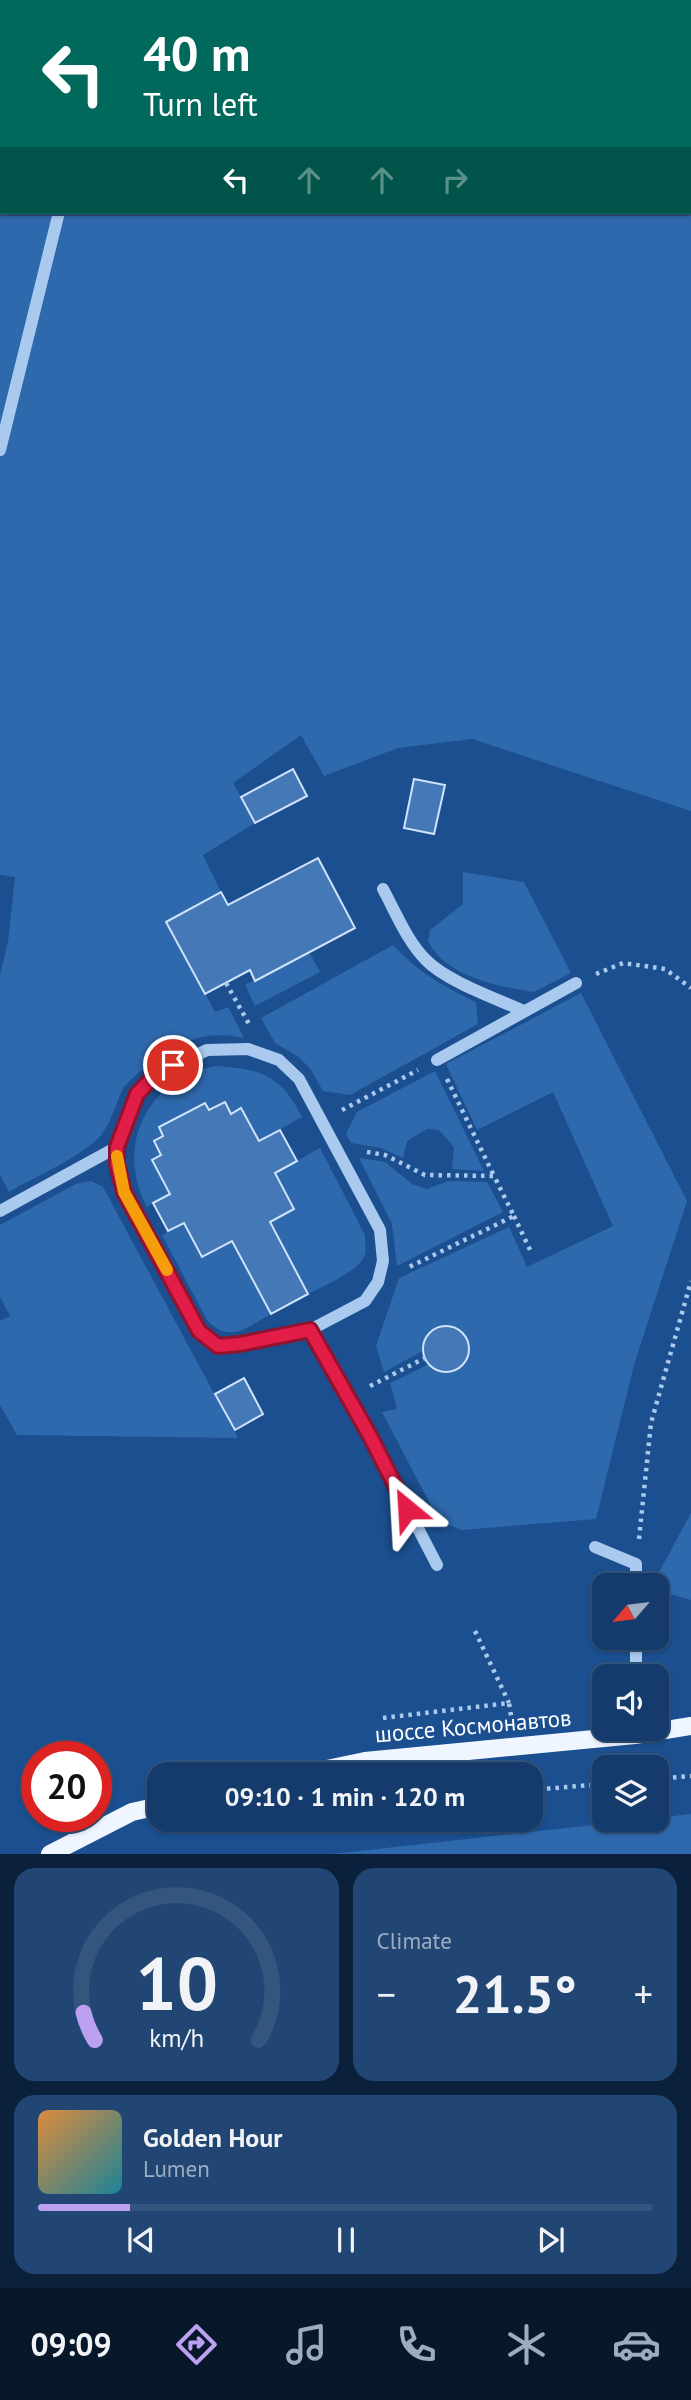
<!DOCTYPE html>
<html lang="en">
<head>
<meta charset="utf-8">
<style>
  body { margin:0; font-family:"PT Sans",sans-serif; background:#214673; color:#f1f3f6; height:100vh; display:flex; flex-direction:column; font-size:26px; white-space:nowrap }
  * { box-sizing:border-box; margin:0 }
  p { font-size:23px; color:#9dadc1 }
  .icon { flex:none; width:38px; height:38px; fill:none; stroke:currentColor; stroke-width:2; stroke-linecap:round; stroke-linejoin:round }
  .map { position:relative; height:1854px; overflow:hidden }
  .details { display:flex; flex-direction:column; gap:14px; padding:14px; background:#0b203b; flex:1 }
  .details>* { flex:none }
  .hud { position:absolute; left:0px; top:0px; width:691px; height:214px; box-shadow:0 2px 5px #0004,0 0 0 2px #33557e; background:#00695c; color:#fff; overflow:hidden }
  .needle { width:46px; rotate:242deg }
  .buttons { position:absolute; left:592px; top:1573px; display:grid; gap:14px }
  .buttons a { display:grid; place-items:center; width:77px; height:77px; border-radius:14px; background:#143b6b; box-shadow:0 2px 5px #0004,0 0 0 2px #33557e; font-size:35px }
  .speed { position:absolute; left:21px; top:1741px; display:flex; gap:14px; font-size:35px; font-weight:700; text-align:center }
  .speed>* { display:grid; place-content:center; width:91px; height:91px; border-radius:50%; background:#143b6b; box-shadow:0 2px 5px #0004,0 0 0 2px #33557e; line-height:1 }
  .speed .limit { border:10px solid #d22; background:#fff; color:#111 }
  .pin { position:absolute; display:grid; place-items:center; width:60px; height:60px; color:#fff; margin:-30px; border:4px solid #fff; border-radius:50%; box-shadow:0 2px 7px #0007 }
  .me { position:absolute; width:77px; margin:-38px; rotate:333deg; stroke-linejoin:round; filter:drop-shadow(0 0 5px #0008) }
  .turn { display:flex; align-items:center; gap:24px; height:147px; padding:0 28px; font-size:32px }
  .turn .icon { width:91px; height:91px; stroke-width:2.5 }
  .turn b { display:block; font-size:49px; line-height:60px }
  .lanes { display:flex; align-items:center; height:66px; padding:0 28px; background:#0003; justify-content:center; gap:35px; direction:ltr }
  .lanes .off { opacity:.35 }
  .big { font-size:52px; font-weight:600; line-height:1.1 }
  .details .card { flex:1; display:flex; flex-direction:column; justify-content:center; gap:10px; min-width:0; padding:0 24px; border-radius:21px; background:#214673 }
  .details .dial { align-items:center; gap:0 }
  .dial svg { height:182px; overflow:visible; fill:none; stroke:#33557e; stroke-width:7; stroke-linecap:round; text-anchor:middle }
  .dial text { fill:#f1f3f6; stroke:none }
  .song { display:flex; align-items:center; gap:21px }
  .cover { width:84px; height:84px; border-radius:10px; background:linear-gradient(135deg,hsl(30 70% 55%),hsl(190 70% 35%)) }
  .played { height:7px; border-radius:4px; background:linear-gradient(90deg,#bca0f2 15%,#33557e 15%) }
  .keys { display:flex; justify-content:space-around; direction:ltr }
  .heat { display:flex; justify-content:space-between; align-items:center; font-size:38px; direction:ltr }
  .details .tiles { flex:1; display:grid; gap:14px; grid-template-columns:1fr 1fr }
  .card:last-child { grid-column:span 2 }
  .trip { position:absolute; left:147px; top:1762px; width:396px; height:70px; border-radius:21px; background:#143b6b; box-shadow:0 2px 5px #0004,0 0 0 2px #33557e; font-weight:600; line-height:70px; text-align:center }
  .tabs { display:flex; height:112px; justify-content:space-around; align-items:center; background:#08182b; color:#9dadc1 }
  .tabs .icon { width:49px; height:49px }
  .tabs .current { color:#bca0f2 }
  .tabs b { font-size:32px; color:#f1f3f6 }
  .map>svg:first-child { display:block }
  .green { fill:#2e69ad; fill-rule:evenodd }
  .building { fill:#4478b7; stroke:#cfe3fa; stroke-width:2 }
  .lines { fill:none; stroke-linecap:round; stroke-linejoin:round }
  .path { stroke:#a9c9ee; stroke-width:4.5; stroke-dasharray:3.5 5; stroke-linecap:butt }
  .minor { stroke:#a9c9ee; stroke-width:12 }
  .major { stroke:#f0f6ff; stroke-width:18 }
  .route-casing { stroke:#92132f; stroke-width:18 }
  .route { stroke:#e11d48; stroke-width:12 }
  .slow { stroke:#f59e0b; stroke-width:12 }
  .labels { text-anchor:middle; stroke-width:7; stroke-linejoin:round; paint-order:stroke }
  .street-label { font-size:23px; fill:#fff; stroke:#1b4f8f }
</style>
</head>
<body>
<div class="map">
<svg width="691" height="1854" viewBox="0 0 691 1854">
  <rect width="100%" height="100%" fill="#1b4f8f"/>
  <g class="green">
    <path d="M0,0H691V811L472,739L398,748L324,776L301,735L233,783L255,823L203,855L221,892L167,922L215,1012L228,1007L244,1038C228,1034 207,1034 191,1040C173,1047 130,1075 122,1091C114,1108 109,1131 93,1143C69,1163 36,1176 9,1192L0,1175V975L8,942L15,877L0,875ZM2,2H690V212H2Z"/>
    <path d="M463,872L524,882L571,973L534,992C498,987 445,976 428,941L430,930L463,904Z"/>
    <path d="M393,945C416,971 444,987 476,1002L478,1024L350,1095L323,1091L311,1070L299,1057L275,1043L261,1018Z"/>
    <path d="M309,952L320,972L255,1006L245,985Z"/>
    <path d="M581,993L687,1201L634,1365L596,1519L462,1530L439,1521L382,1412L397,1409L390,1383L429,1364L441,1372L457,1370L467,1358L469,1342C456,1318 426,1323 423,1351L384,1372L376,1346L399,1278L509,1227L527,1267L613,1226L553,1092L477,1130L446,1064Z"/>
    <path d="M216,1066C261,1069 281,1075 302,1117L259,1141L241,1109L231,1114L225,1102L209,1110L204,1103L159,1127L163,1136L154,1142L161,1155L152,1160L170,1194L147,1207C114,1145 148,1078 216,1066Z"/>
    <path d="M435,1071L484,1171L452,1169L454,1147L439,1130L427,1129L407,1141L403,1158L381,1148L351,1143L346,1134L357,1112Z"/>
    <path d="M320,1148L365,1235C365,1243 367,1250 364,1257C357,1272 323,1286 308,1294L270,1222L294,1209L275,1173Z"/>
    <path d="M359,1158L385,1162L412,1184L427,1189L448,1181L487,1182L503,1212L397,1266L392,1224Z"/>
    <path d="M91,1181L103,1187L238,1438L17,1435L0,1405V1321L10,1316L0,1297V1225L76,1184Z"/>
    <path d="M184,1223L232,1241L271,1314C247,1327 230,1345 207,1320L162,1235Z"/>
    <path d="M691,1513V1600L656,1590V1586L652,1585Z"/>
    <path d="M691,1814V1854H332L638,1820H656V1818Z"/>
  </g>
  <g class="building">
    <path d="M293,769L307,796L255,823L241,797Z"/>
    <path d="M414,779L445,785L434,834L404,828Z"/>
    <path d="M318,858L355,928L255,981L250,970L205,994L166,922L221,892L228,905Z"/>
    <path d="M225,1102L231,1114L241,1108L259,1141L280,1130L297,1161L275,1173L294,1209L270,1222L308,1294L271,1314L232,1241L202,1257L184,1223L168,1231L153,1203L170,1194L152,1160L161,1155L154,1141L163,1136L159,1127L205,1103L209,1110Z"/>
    <circle cx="446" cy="1349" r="23"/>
    <path d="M244,1378L263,1414L235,1430L215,1394Z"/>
  </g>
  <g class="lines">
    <g class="path">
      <path d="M596,974L623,963L665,969L691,988"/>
      <path d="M226,983L249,1024"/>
      <path d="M447,1079L494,1176"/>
      <path d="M342,1110L418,1070"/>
      <path d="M367,1152L385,1155L425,1175L494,1176L514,1216L407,1268"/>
      <path d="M514,1216L532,1254"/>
      <path d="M370,1386L425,1358"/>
      <path d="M639,1539L651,1423L691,1281"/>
      <path d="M475,1631L509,1703"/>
      <path d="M383,1718L509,1703L512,1722"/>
      <path d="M656,1779L691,1776"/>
      <path d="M530,1790L604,1784"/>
    </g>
    <g class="minor">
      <path d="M112,2V0"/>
      <path d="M0,450L59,212"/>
      <path d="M383,889C396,913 407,941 426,960C446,981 497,999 524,1011"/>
      <path d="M248,1049L279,1060L299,1079L380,1230L383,1261L378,1282L365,1301L310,1330L240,1344L218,1346L199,1331L124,1192L117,1164V1147L137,1094L155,1075L207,1050Z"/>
      <path d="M437,1060L576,983"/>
      <path d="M0,1211L117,1147"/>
      <path d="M310,1330L370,1436L437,1565"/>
      <path d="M595,1547L636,1564V1586"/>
      <path d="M636,1676V1638"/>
    </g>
    <g class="major">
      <path d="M303,1774L365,1761L635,1735L691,1726"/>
      <path d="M50,1854L132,1812L159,1806"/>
    </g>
  </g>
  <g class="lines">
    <defs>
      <path id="route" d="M173,1065L155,1075L137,1094L117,1147V1164L124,1192L199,1331L218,1346L240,1344L310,1330L370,1436L407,1509"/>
    </defs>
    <use href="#route" class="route-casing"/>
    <use href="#route" class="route"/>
    <path class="slow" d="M117,1156L124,1192L167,1270"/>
  </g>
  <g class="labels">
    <g class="street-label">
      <text transform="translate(473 1726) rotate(-5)" y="8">шоссе Космонавтов</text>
    </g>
  </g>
</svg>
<div class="buttons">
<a><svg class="needle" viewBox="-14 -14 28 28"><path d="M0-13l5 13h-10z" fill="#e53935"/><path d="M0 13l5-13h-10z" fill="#9dadc1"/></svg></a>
<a><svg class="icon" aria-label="sound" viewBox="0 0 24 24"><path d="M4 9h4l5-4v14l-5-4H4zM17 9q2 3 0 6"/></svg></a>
<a><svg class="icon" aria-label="layers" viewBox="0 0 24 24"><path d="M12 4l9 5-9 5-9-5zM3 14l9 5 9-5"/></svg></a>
</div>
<div class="speed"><div class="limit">20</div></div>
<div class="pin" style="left:173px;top:1065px;background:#d93025"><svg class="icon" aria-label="arrive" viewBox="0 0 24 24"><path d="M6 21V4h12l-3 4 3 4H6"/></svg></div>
<svg class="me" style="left:407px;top:1509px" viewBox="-20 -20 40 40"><path d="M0-17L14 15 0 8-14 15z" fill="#e11d48" stroke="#fff" stroke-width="4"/></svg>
<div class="trip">09:10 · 1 min · 120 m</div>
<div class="hud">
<div class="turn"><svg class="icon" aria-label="left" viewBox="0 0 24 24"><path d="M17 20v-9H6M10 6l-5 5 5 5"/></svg><div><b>40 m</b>Turn left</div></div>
<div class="lanes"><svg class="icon" aria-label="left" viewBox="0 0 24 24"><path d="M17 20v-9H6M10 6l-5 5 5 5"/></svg><svg class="icon off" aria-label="ahead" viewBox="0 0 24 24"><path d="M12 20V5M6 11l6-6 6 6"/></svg><svg class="icon off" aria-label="ahead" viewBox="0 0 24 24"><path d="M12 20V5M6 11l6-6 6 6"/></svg><svg class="icon off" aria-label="right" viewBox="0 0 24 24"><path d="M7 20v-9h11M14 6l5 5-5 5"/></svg></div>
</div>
</div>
<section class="details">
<div class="tiles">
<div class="card dial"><svg viewBox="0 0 100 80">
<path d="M14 69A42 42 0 1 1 86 69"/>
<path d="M14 69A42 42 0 0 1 9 57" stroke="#bca0f2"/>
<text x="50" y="56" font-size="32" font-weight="700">10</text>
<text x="50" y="72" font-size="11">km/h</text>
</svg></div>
<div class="card"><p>Climate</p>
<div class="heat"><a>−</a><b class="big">21.5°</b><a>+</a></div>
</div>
<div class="card">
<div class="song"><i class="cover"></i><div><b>Golden Hour</b><p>Lumen</p></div></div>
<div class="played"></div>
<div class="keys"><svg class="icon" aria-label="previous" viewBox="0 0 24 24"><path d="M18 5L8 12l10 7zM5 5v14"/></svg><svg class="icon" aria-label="pause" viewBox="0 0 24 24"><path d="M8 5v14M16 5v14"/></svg><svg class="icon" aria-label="next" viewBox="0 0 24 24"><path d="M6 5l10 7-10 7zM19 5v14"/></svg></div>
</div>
</div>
</section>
<nav class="tabs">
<b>09:09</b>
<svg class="icon current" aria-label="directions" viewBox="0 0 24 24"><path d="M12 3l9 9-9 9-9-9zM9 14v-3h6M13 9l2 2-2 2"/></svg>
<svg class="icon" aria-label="music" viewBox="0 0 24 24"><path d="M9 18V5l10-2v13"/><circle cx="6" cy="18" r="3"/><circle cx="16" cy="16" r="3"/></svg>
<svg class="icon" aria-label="phone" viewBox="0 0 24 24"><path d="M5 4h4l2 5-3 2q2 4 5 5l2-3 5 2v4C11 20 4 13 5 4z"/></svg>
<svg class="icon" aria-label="climate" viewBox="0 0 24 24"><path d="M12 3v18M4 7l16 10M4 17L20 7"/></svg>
<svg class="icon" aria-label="car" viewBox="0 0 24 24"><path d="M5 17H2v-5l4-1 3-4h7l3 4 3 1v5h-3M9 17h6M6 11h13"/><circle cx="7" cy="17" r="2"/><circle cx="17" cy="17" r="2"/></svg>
</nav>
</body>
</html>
